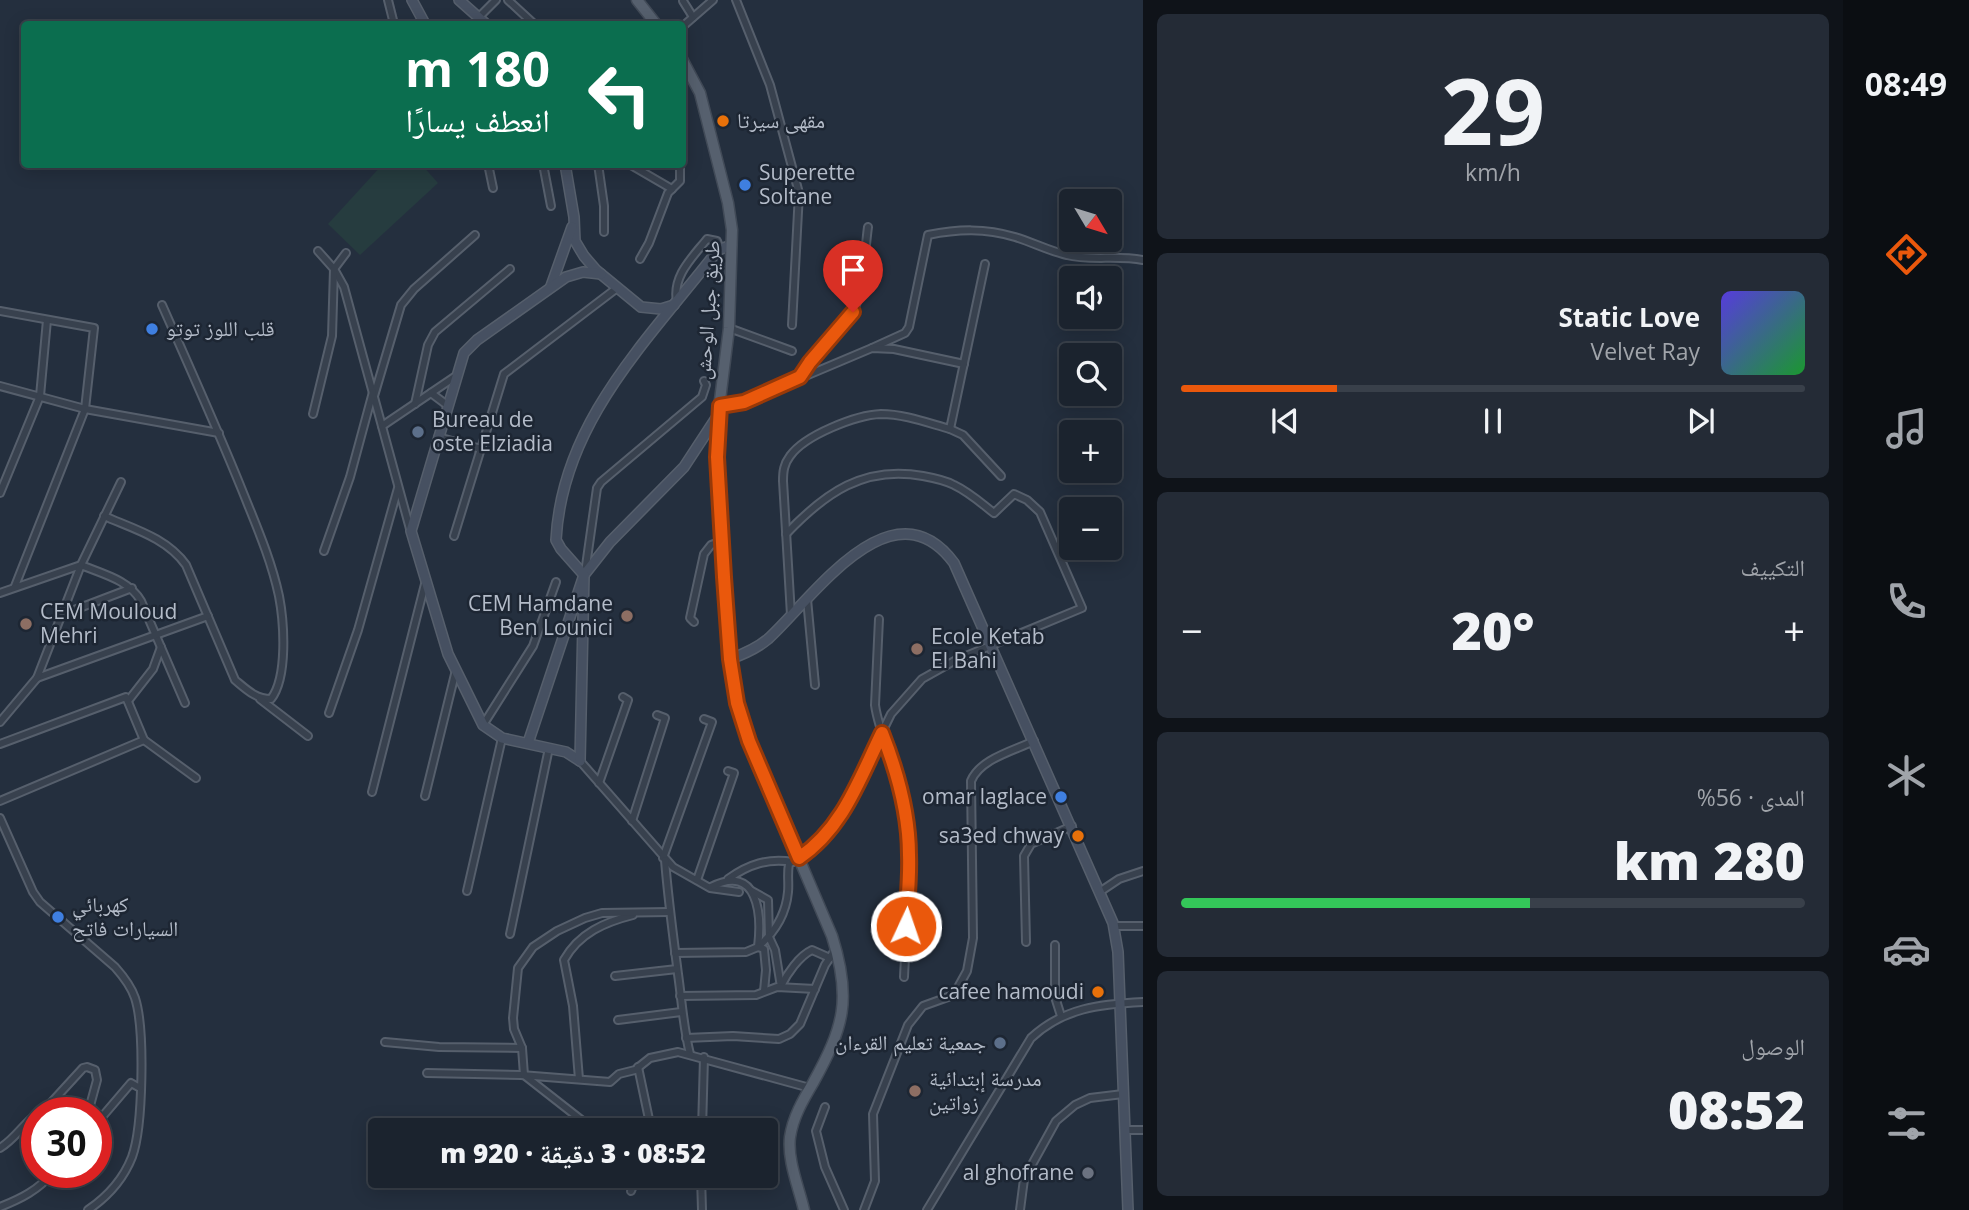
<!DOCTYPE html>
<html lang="ar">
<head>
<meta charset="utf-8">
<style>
  body { margin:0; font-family:"Open Sans","Noto Naskh Arabic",sans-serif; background:#242b36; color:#f1f3f6; direction:rtl; height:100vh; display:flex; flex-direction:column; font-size:26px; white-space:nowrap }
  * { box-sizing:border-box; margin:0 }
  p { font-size:23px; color:#a0a4aa }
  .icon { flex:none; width:38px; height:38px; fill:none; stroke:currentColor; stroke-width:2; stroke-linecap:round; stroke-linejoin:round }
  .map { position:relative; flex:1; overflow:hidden; direction:ltr }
  .panel { display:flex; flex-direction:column; gap:14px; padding:14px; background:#0f1319; width:700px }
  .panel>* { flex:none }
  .top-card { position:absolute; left:21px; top:21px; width:665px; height:147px; border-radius:7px; box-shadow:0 4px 18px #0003,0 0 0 2px #39404a; direction:rtl; background:#0b6e4f; color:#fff; overflow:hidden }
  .needle { width:46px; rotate:128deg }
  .tools { position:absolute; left:1059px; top:189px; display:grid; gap:14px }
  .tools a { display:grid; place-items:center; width:63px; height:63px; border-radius:7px; background:#1b232e; box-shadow:0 4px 18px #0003,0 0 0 2px #39404a; font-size:35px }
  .speed { position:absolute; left:21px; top:1097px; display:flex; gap:14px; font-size:35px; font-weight:700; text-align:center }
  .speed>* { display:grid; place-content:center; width:91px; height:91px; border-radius:50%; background:#1b232e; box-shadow:0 4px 18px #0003,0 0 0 2px #39404a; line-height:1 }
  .speed .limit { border:10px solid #d22; background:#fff; color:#111 }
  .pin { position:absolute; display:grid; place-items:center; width:60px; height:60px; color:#fff; margin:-72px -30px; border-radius:50% 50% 50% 0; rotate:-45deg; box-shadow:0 0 7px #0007 }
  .pin .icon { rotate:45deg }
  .me { position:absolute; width:77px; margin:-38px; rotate:3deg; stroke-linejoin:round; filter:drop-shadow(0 0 5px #0008) }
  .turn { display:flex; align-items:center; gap:24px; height:147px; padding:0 21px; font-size:32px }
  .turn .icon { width:91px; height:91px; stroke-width:2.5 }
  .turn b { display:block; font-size:49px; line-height:60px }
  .big { font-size:52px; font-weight:800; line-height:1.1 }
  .panel .card { flex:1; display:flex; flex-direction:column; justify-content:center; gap:10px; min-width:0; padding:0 24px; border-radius:10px; background:#242b36 }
  .panel .dial { align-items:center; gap:0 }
  .dial b { font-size:91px; line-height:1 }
  .song { display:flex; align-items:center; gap:21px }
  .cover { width:84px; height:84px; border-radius:10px; background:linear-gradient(135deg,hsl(250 70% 55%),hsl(130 70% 35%)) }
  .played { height:7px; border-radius:4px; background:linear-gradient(90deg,#ea580c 25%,#39404a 25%) }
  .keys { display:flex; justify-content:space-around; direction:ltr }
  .heat { display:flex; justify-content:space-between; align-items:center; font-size:38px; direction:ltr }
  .charge { height:10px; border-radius:5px; background:linear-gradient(90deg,#34c759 56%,#39404a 0) }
  .trip { position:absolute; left:368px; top:1118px; width:410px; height:70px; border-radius:7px; background:#1b232e; box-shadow:0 4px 18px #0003,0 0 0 2px #39404a; font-weight:800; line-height:70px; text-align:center; direction:rtl }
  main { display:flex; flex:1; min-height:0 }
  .dock { display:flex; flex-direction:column; width:126px; justify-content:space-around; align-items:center; background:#0b0e12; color:#a0a4aa }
  .dock .icon { width:49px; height:49px }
  .dock .active { color:#ea580c }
  .dock b { font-size:32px; color:#f1f3f6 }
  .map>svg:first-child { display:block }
  .green { fill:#263c3f }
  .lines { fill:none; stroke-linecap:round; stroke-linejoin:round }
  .street-casing { stroke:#565f6c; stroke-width:10 }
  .secondary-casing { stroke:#565f6c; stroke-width:12 }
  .primary-casing { stroke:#414a57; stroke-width:13 }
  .street { stroke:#38414e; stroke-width:6 }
  .secondary { stroke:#465061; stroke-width:9 }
  .primary { stroke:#56606e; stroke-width:10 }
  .route-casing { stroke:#983908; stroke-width:18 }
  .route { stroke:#ea580c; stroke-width:12 }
  .food-dot { fill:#e8710a; stroke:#1d2633; stroke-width:2.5 }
  .shop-dot { fill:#3f7fe0; stroke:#1d2633; stroke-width:2.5 }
  .service-dot { fill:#5c6f8a; stroke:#1d2633; stroke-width:2.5 }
  .education-dot { fill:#8d6e63; stroke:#1d2633; stroke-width:2.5 }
  .worship-dot { fill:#6b7280; stroke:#1d2633; stroke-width:2.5 }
  .labels { text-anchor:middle; stroke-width:5; stroke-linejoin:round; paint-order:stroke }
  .poi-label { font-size:21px; fill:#b4bcc9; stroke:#1d2633; text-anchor:start }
  .street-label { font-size:21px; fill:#b4bcc9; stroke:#1d2633 }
</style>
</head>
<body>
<main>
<nav class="dock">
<b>08:49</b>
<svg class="icon active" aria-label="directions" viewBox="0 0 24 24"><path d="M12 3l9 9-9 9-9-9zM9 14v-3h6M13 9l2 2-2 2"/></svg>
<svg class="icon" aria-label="music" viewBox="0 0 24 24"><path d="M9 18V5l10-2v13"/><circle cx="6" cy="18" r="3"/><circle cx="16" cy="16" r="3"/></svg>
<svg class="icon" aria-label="phone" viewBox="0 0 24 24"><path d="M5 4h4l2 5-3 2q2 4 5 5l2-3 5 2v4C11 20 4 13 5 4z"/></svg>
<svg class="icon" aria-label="climate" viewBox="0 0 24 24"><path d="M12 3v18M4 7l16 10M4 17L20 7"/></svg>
<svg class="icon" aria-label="car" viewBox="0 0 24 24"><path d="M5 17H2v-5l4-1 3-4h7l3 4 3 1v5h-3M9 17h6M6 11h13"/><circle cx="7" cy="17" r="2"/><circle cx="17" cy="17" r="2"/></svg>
<svg class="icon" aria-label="filters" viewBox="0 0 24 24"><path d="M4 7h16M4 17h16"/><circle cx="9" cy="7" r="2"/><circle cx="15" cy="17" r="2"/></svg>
</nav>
<section class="panel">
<div class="card dial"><b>29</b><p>km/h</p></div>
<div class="card">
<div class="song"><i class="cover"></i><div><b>Static Love</b><p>Velvet Ray</p></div></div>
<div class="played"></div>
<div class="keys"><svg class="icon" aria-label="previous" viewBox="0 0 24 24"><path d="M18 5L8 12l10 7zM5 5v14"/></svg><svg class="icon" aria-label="pause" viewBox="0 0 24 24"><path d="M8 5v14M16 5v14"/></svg><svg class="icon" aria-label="next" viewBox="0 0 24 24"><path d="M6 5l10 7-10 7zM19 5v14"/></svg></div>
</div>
<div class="card"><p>التكييف</p>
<div class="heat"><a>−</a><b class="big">20°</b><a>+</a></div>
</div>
<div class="card"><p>المدى · 56%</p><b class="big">280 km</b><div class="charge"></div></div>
<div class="card"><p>الوصول</p><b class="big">08:52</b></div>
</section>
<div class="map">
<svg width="1143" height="1210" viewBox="0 0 1143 1210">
  <rect width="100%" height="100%" fill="#242f3e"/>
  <path class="green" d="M382,165H422L438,183L360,255L328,224Z"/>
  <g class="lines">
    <defs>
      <g id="street">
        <path d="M388,0L394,24"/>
        <path d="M508,0L534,24"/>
        <path d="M736,0L770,85L799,193L792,325"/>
        <path d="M683,1L693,17"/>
        <path d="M479,17L496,0"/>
        <path d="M682,27L713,0"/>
        <path d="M488,164L493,188"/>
        <path d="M543,164L551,206"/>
        <path d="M598,164L604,206V232"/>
        <path d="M629,164L672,189"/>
        <path d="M318,251L334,269L344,287L410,529"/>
        <path d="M640,259L649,243L668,193L680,181V164"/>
        <path d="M677,302C672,276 692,258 707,239L717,241L720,249"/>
        <path d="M0,311L94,328L85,409L15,586"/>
        <path d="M729,328L792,351"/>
        <path d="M872,348L905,333L909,327L928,235C958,229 985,228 1015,237C1032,242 1049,251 1067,255C1088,261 1118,255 1143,260"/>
        <path d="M801,376C815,353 837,335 852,313C863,297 865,248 868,227"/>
        <path d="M0,386L85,409L219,433"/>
        <path d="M431,393L447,405"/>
        <path d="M374,396L401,305L414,289L475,235"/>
        <path d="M415,404L428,345L435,332L510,269"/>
        <path d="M720,406L744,402L872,348L894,349L964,364"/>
        <path d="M313,414L332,336L334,269L346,253"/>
        <path d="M382,426L456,376"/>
        <path d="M950,429L963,435L1001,476"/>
        <path d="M438,437L481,449"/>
        <path d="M0,493L40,396L47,320"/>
        <path d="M104,516C134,529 167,538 186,565L235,680C247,690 256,699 271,699C288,677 284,622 279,596C271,559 256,525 242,490C217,428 189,366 162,305"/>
        <path d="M454,536L504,374L617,288"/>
        <path d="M324,551L350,477L373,392"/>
        <path d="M585,573L597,488L601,482L702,397L706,385L704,381"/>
        <path d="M0,593L81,565C103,574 129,580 141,601L185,703"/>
        <path d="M807,599L815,685"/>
        <path d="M61,615L132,588"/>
        <path d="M791,615L783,481C783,471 784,464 790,456C805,435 856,415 881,414C904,414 928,423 950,429L985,264"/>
        <path d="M879,619L875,705C879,734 894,760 900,788C914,851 907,914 904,977"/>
        <path d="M694,622L690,618L704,554L711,545L722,541"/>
        <path d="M37,678L208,616"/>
        <path d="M260,699L308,736"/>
        <path d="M128,701L153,669L161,647"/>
        <path d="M329,713L358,630L398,488"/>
        <path d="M0,722L37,678L81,565L121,482"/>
        <path d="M483,725L533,646L556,582"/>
        <path d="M144,740L196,778"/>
        <path d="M0,744L126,697L144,740L0,801"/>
        <path d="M580,761L673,867L710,888L739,892"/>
        <path d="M599,783L628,700L623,697"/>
        <path d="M372,792L425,584"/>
        <path d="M425,796L456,670"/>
        <path d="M0,818L33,892L40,902L115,967C123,976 131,986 135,998C145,1029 143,1127 132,1157C123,1180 107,1197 88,1210"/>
        <path d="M632,821L665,718L657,715"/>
        <path d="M663,858L712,722L704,719"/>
        <path d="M665,860C668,898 673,935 678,974C682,1002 683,1026 690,1054"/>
        <path d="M728,879C749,864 768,858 793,862"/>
        <path d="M697,880L734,773L728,771"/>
        <path d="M711,887C758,863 762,914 758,947"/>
        <path d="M467,891L502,738"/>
        <path d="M752,891L768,900L769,937L775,950L781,987"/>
        <path d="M1101,891L1119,879L1143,871"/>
        <path d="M1114,926H1143"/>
        <path d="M510,934L549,748"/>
        <path d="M1026,942L1024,856L1031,844L1072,826"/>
        <path d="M1055,945V997L1061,1016"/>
        <path d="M758,947C774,933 786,914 788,892C789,883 787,874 789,864L812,849L840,818L891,714L922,679L956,660L1082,608L1040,512L1027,500L1014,494L994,513C981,503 969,492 954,485C945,480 934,478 923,476C864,465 825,493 786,534"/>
        <path d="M675,953L746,952L758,947L764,949L766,970L764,991"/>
        <path d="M615,976L677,969"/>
        <path d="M781,986C787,974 799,956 812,950L830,958"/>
        <path d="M680,996L756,995L777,987L815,989"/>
        <path d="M618,1020L681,1012"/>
        <path d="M686,1038L733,1036L779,1039L790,1034L800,1024L825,965L835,950"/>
        <path d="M385,1042L439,1047L522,1048"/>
        <path d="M638,1067L650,1124V1130"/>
        <path d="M427,1073L521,1075L610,1082L619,1074L635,1070L650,1058L678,1052L810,1088"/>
        <path d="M579,1079L573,1006L564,960C579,933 605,922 633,915"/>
        <path d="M825,1107L816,1131L825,1167L844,1210"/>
        <path d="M38,1113L50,1104L83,1068L87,1067L95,1070L97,1080L88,1113"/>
        <path d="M96,1124L131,1083L140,1088"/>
        <path d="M599,1130L584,1122L524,1075L522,1048L514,1029L513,1018L518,968L533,947L557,931L585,918L602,913L669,912"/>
        <path d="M702,1130L704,1057"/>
        <path d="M1125,1130H1143"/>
        <path d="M0,1148C15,1139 23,1124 37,1114"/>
        <path d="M701,1176L702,1210"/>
        <path d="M631,1191L637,1176"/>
        <path d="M0,1207C20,1199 39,1190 53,1172"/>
        <path d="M864,1210L875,1181L873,1114L908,1025L923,1006L948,997L956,991L967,971L973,938L971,781C980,759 1013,751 1034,741"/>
        <path d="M927,1210L1031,1038C1063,1008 1100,1004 1143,1002"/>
        <path d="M1020,1210L1024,1179L1056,1121L1075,1105L1090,1098L1123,1094"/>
      </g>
      <g id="secondary">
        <path d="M412,0L425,24"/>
        <path d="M459,0L486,24"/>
        <path d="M565,164L574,217L575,241L584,256L596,270L641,307L661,309L674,305"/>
        <path d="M551,286L572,227"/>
        <path d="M730,659C744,654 756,649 768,639C813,598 892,480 954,563L1113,923L1118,952L1128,1210"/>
        <path d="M528,743L584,575L610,542L684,467L720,412"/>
        <path d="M580,761L566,752L502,738L483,725L448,654L411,531L464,353L477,340L566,277L583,272L601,274"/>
        <path d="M580,761L584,575L561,549L556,540C562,421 650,338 718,250L732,245"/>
      </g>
      <g id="primary">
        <path d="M637,0L656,24"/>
        <path d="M682,59L700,93L728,203L732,230L729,328L720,400L717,457L730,659L737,703L749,741L832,936C852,999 844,1027 813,1083C803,1100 793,1117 790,1137C787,1160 799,1188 804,1210"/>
      </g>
    </defs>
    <use href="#street" class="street-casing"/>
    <use href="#secondary" class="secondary-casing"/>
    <use href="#primary" class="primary-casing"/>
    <use href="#street" class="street"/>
    <use href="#secondary" class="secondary"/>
    <use href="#primary" class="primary"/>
  </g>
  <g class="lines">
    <defs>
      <path id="route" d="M853,312L810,362L800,377L744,402L720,406L717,457L724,577L730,659L737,703L749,741L799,858C843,828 859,780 882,733C897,771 909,814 909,855C910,878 907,902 906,926"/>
    </defs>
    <use href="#route" class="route-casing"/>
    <use href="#route" class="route"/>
  </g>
  <g class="food-dot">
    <circle cx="723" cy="121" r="7"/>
    <circle cx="1078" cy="836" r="7"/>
    <circle cx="1098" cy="992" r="7"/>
  </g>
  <g class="shop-dot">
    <circle cx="745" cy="185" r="7"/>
    <circle cx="152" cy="329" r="7"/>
    <circle cx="1061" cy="797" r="7"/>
    <circle cx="58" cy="917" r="7"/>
  </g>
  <g class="service-dot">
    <circle cx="418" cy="432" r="7"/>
    <circle cx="1000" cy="1043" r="7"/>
  </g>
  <g class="education-dot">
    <circle cx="627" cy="616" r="7"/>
    <circle cx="26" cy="624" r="7"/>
    <circle cx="917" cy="649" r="7"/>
    <circle cx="915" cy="1091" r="7"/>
  </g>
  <circle class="worship-dot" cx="1088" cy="1173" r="7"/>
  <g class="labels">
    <g class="poi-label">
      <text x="737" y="128">مقهى سيرتا</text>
      <text x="759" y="180">Superette<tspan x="759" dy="24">Soltane</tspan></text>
      <text x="166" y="336">قلب اللوز توتو</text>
      <text x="432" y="427">Bureau de<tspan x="432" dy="24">oste Elziadia</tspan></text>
      <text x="613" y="611" text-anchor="end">CEM Hamdane<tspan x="613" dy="24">Ben Lounici</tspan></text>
      <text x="40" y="619">CEM Mouloud<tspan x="40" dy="24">Mehri</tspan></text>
      <text x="931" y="644">Ecole Ketab<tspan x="931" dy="24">El Bahi</tspan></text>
      <text x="1047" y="804" text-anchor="end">omar laglace</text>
      <text x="1064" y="843" text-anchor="end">sa3ed chway</text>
      <text x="72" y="912">كهربائي<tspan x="72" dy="24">السيارات فاتح</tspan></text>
      <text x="1084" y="999" text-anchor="end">cafee hamoudi</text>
      <text x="986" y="1050" text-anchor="end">جمعية تعليم القرءان</text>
      <text x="929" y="1086">مدرسة إبتدائية<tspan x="929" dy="24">زواتين</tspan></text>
      <text x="1074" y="1180" text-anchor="end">al ghofrane</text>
    </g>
    <g class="street-label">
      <text transform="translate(708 310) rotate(-86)" y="7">طريق جبل الوحش</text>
    </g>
  </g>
</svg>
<div class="tools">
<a><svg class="needle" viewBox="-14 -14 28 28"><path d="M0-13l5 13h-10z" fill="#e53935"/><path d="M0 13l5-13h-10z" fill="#a0a4aa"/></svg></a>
<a><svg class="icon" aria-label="sound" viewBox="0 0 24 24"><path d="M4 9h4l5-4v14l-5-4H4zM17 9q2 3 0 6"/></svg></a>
<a><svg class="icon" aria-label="search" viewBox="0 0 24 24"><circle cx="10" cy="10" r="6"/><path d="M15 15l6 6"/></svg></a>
<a>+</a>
<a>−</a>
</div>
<div class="speed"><div class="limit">30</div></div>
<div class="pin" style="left:853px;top:312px;background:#d93025"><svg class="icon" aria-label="arrive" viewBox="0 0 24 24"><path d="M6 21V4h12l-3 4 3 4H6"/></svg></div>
<svg class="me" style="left:906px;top:926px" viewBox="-20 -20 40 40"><circle r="17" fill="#ea580c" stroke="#fff" stroke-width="3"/><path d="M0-11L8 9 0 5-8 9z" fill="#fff"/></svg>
<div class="trip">08:52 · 3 دقيقة · 920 m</div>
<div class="top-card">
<div class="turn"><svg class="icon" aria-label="left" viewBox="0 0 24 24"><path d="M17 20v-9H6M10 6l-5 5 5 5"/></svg><div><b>180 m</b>انعطف يسارًا</div></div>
</div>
</div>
</main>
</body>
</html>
